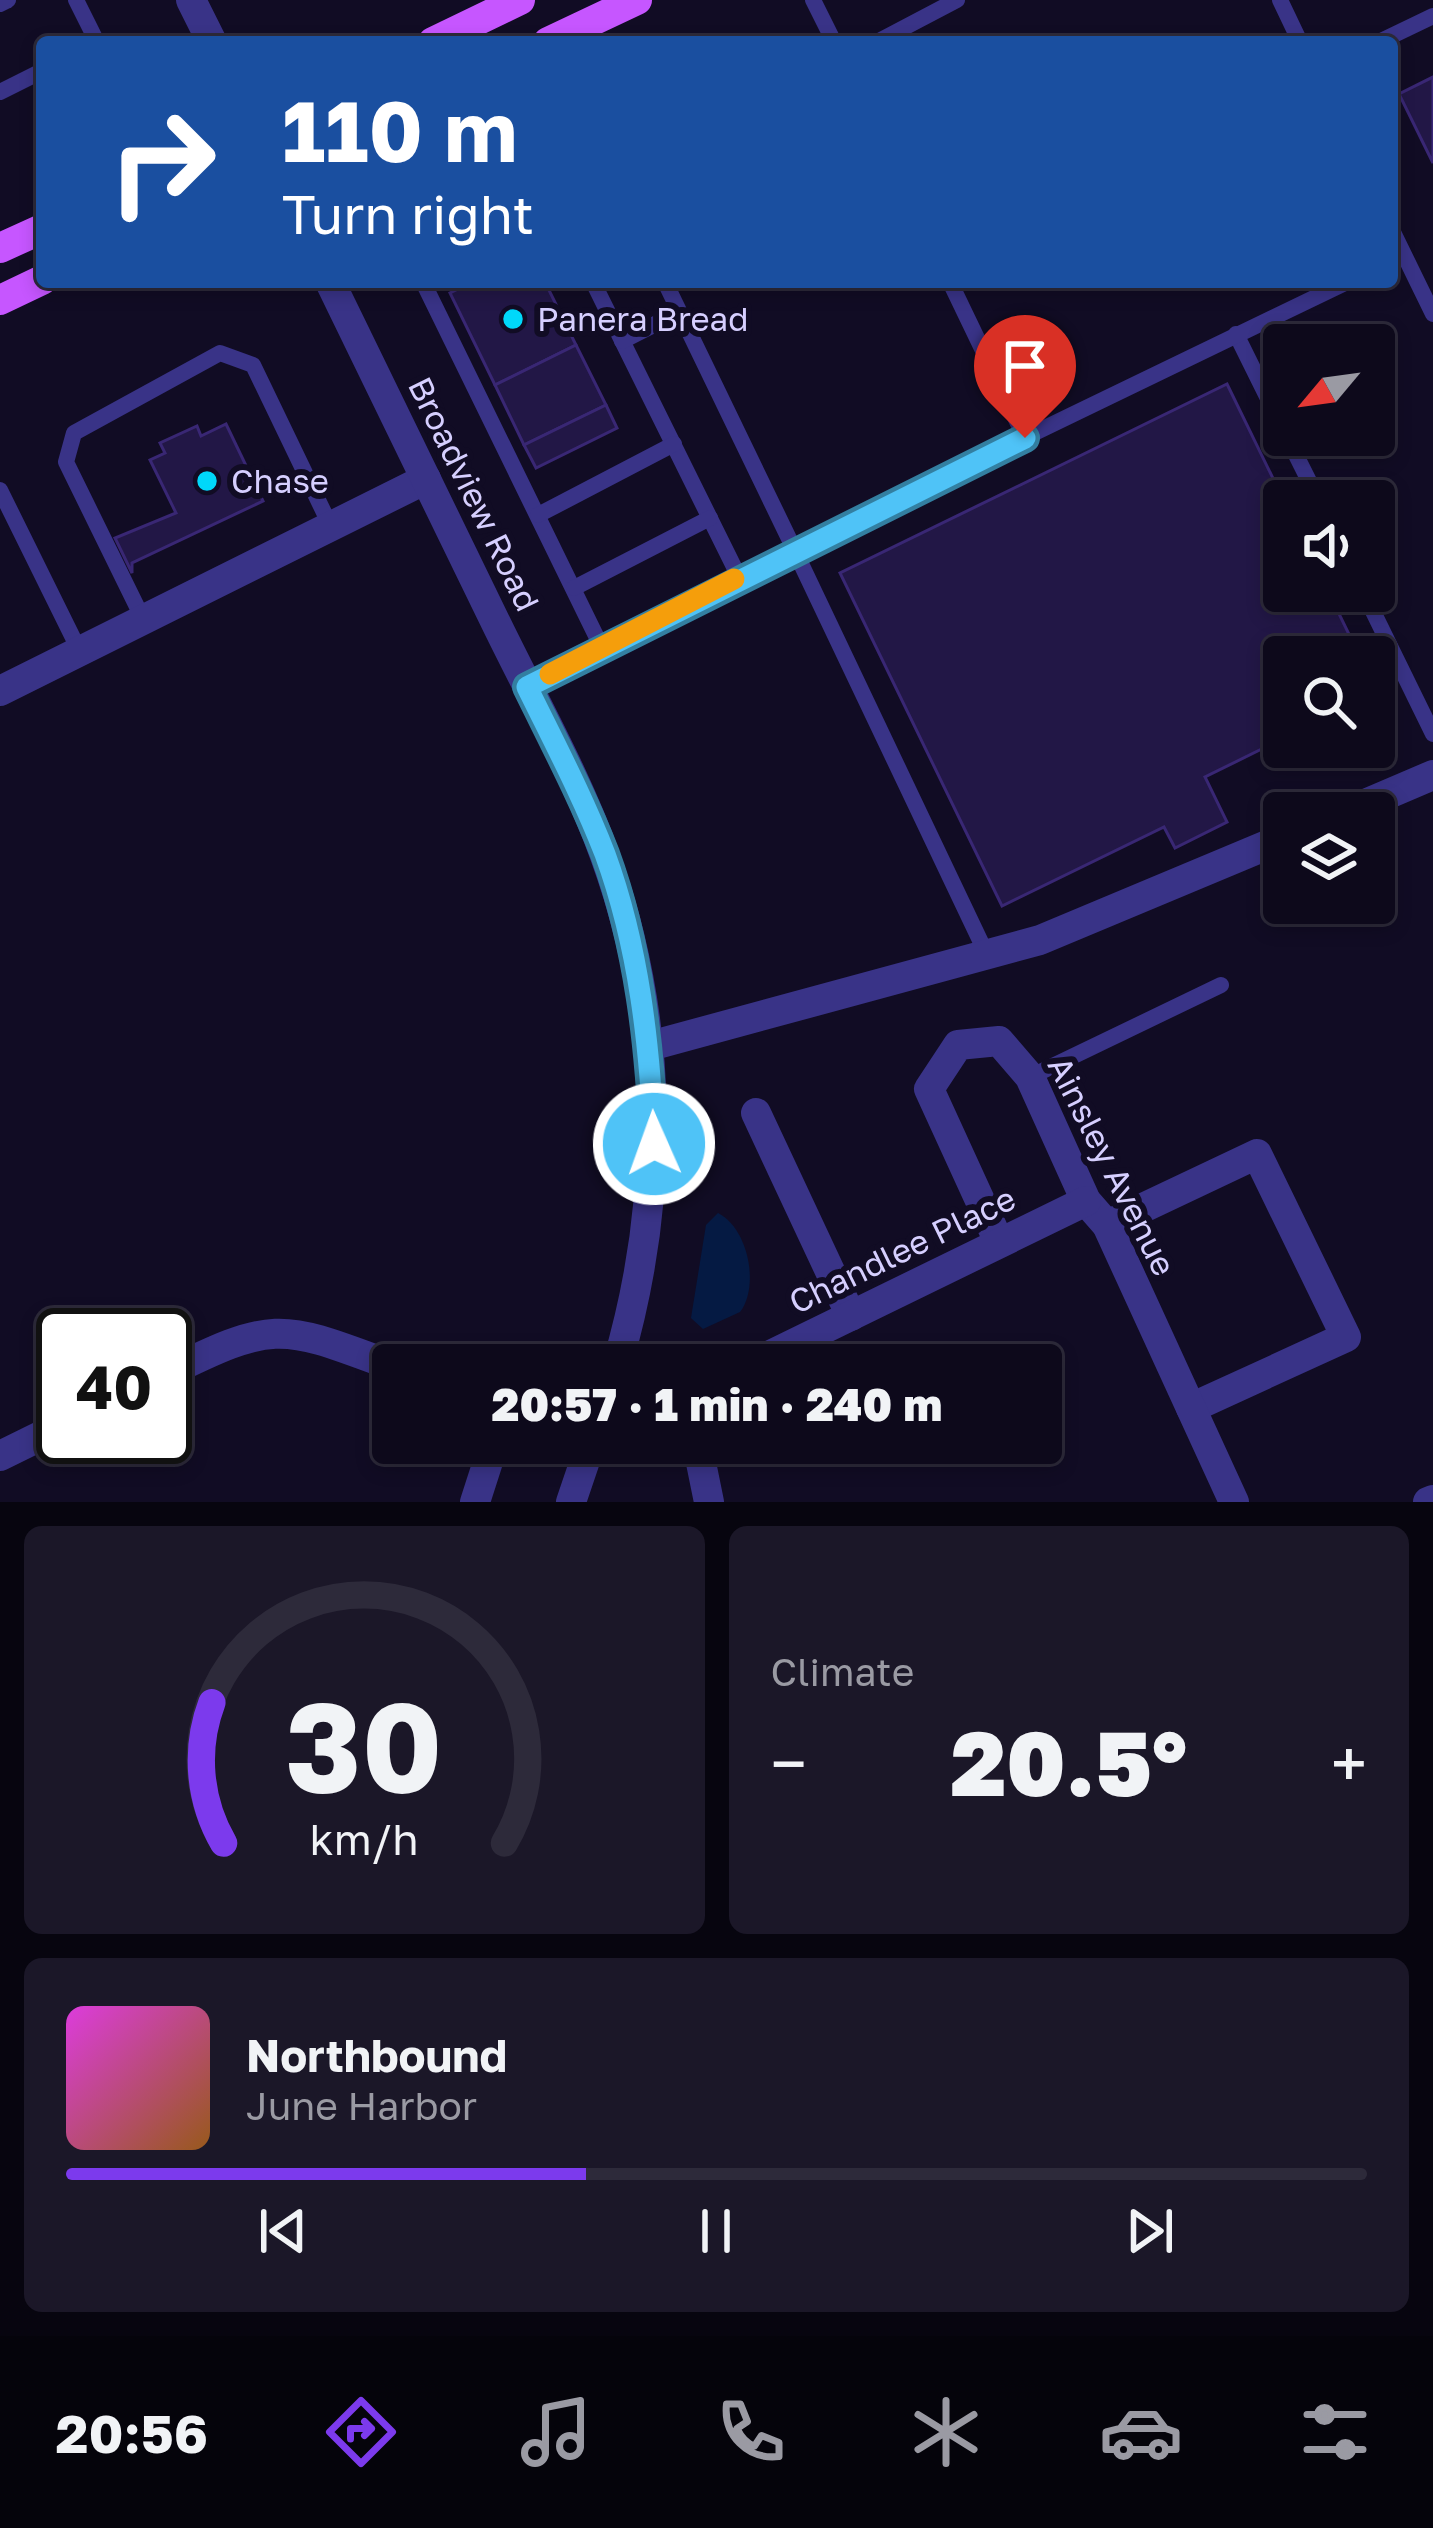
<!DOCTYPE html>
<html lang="en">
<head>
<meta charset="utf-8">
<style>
  body { margin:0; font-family:"Golos Text",sans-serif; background:#1b1728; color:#f1f3f6; height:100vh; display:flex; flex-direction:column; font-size:45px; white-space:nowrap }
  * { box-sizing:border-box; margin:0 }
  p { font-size:39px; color:#9a9aa3 }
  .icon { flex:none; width:66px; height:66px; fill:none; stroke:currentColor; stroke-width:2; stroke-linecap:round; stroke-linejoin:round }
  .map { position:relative; height:1502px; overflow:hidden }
  .panel { display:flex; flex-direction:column; gap:24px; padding:24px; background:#07050f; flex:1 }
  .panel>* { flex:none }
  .banner { position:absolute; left:36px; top:36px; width:1362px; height:252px; border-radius:12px; box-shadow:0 6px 18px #0003,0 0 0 3px #2d2a3a; background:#1a4fa0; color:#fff; overflow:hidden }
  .needle { width:78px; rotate:241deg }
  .controls { position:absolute; left:1263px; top:324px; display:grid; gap:24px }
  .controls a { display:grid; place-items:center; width:132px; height:132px; border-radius:12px; background:#0d091b; box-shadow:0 6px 18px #0003,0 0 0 3px #2d2a3a; font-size:60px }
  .speed { position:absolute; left:36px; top:1308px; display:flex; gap:24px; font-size:60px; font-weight:700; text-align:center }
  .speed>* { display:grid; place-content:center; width:156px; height:156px; border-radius:50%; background:#0d091b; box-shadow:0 6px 18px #0003,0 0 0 3px #2d2a3a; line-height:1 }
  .speed .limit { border:6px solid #111; border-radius:18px; background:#fff; color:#111 }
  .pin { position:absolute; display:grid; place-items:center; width:102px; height:102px; color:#fff; margin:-123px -51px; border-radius:50% 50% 50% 0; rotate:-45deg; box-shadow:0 0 12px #0007 }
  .pin .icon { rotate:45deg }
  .me { position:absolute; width:132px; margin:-66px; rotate:358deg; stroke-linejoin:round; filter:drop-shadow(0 0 9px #0008) }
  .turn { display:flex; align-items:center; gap:42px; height:252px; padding:0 48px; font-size:54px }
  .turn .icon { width:156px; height:156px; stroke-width:2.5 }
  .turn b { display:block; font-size:84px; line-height:102px }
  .big { font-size:90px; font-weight:800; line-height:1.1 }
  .panel .widget { flex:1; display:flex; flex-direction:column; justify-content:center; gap:18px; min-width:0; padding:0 42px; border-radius:18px; background:#1b1728 }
  .panel .dial { align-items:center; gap:0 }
  .dial svg { height:312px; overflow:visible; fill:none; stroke:#2d2a3a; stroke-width:7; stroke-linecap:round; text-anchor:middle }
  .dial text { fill:#f1f3f6; stroke:none }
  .song { display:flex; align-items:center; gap:36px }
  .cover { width:144px; height:144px; border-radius:18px; background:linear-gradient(135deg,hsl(300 70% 55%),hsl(30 70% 35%)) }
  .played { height:12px; border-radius:6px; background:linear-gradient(90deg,#7c3aed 40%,#2d2a3a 40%) }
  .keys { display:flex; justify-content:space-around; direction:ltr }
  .heat { display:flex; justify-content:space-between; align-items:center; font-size:66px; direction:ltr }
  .panel .tiles { flex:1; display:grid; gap:24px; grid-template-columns:1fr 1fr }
  .widget:last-child { grid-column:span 2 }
  .trip { position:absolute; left:372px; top:1344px; width:690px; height:120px; border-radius:12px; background:#0d091b; box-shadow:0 6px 18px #0003,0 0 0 3px #2d2a3a; font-weight:800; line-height:120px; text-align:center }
  .dock { display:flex; height:192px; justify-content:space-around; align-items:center; background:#05040b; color:#9a9aa3 }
  .dock .icon { width:84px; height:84px }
  .dock .on { color:#7c3aed }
  .dock b { font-size:54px; color:#f1f3f6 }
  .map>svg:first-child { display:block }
  .water { fill:#051a43 }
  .building { fill:#221746; stroke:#392774; stroke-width:3 }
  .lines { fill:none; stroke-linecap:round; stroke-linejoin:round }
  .service { stroke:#393387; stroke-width:16 }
  .minor { stroke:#393387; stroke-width:30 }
  .tertiary { stroke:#393387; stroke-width:30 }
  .primary { stroke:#c656ff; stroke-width:30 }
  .route-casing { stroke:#337fa1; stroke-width:30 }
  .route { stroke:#4fc3f7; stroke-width:21 }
  .slow { stroke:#f59e0b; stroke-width:21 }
  .poi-dot { fill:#00d8fa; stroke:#110c24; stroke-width:4.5 }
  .labels { text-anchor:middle; stroke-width:12; stroke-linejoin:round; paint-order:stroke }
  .poi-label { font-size:33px; fill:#d6cfff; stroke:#110c24; text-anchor:start }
  .street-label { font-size:33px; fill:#d6cfff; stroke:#110c24 }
</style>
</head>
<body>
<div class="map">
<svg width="1433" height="1502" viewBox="0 0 1433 1502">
  <rect width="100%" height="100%" fill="#110c24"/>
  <path class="water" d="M718,1213C748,1228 760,1286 740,1312L703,1329L691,1318L706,1225Z"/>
  <g class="building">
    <path d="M1433,77V163L1399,94Z"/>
    <path d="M472,282H545L576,345L495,385L450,293Z"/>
    <path d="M576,345L606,405L524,445L495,385Z"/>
    <path d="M1227,384L1284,501V591H1328L1360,657H1284V738L1205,777L1227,822L1175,848L1164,827L1002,906L840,573Z"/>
    <path d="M606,405L617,428L536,468L524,445Z"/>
    <path d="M226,424L263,501L132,563V573L115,538L176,513L150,460L165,453L160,443L197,426L201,436Z"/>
  </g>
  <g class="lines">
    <g class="service">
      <path d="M76,0L97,42"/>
      <path d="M813,0L834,42"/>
      <path d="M1280,0L1300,42"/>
      <path d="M0,4L8,0"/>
      <path d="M877,42L957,0"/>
      <path d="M1379,42L1433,16"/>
      <path d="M0,92L42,71"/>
      <path d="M1392,230L1433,314"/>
      <path d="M423,282L601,646"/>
      <path d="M593,282L739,577"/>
      <path d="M950,282L1025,438"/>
      <path d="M1236,334L1284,431"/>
      <path d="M622,341L679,312"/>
      <path d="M1286,435L1319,501"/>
      <path d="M0,490L80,652"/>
      <path d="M538,515L674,444"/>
      <path d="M574,588L710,518"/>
      <path d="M1363,591L1433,734"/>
      <path d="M144,621L66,462L74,433L220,353L253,365L331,527"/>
      <path d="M527,687L794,549L665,282"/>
      <path d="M987,955L794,549L1347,282"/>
      <path d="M1030,1077L1221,985"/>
    </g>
    <g class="minor">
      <path d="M191,0L212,42"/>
      <path d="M0,691L426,479"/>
      <path d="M1344,813L1433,775"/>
      <path d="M650,1046L1040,940L1284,838"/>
      <path d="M756,1113L851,1316"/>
      <path d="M1107,1225L1257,1154L1346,1337L1191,1408"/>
      <path d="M999,1242L929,1089L958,1045L999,1041L1030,1077L1086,1201L1107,1225L1234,1502"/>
      <path d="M750,1365L1086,1201"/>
      <path d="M165,1374C276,1319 280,1324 393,1366"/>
      <path d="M697,1443L709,1502"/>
      <path d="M0,1456L63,1425"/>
      <path d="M475,1502L494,1443"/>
      <path d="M1428,1502L1433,1500"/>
    </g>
    <g class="tertiary">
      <path d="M330,282C385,394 439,506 493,617C531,696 576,774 605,856C665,1021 666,1198 617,1365"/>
      <path d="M571,1502L591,1443"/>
    </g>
    <g class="primary">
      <path d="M433,42L520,0"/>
      <path d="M548,42L637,0"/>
      <path d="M0,248L42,229"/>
      <path d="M0,300L42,280"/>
    </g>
  </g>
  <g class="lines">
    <defs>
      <path id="route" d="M654,1144C650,1046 639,947 605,854C583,797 554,742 527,687L1025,438"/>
    </defs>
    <use href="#route" class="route-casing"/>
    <use href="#route" class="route"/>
    <path class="slow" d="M550,674L734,579"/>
  </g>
  <g class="poi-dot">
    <circle cx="513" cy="319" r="12"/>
    <circle cx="207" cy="481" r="12"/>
  </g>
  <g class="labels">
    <g class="poi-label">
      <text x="537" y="331">Panera Bread</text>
      <text x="231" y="493">Chase</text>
    </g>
    <g class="street-label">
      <text transform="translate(474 494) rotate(64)" y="12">Broadview Road</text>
      <text transform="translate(1112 1166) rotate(63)" y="12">Ainsley Avenue</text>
      <text transform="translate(902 1250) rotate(-26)" y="12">Chandlee Place</text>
    </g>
  </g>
</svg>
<div class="controls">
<a><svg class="needle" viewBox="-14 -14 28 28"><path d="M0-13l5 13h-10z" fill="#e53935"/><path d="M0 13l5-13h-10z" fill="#9a9aa3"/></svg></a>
<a><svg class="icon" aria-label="sound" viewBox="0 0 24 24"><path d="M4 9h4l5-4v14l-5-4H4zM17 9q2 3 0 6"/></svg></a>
<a><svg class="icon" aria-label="search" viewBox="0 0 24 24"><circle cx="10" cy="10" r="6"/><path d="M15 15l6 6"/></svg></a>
<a><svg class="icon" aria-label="layers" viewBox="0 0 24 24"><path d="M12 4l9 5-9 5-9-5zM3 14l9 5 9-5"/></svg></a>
</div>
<div class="speed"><div class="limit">40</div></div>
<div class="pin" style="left:1025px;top:438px;background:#d93025"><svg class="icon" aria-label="arrive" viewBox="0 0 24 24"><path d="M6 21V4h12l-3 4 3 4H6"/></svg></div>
<svg class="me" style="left:654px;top:1144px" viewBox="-20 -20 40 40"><circle r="17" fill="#4fc3f7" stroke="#fff" stroke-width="3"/><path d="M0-11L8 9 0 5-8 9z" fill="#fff"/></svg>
<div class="trip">20:57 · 1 min · 240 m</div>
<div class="banner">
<div class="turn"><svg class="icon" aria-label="right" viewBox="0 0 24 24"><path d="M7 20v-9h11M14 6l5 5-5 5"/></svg><div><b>110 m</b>Turn right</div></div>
</div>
</div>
<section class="panel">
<div class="tiles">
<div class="widget dial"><svg viewBox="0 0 100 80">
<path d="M14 69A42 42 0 1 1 86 69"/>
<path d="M14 69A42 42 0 0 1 11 33" stroke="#7c3aed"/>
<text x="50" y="56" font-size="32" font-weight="700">30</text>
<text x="50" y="72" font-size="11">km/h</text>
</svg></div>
<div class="widget"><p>Climate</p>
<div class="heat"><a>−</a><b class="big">20.5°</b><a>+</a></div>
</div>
<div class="widget">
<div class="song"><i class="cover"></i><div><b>Northbound</b><p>June Harbor</p></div></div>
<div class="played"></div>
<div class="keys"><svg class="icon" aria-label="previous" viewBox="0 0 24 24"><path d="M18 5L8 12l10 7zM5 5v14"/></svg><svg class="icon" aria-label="pause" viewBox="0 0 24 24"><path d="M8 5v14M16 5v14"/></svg><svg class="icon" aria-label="next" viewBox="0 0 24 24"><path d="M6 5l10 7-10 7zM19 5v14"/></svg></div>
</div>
</div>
</section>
<nav class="dock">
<b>20:56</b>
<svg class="icon on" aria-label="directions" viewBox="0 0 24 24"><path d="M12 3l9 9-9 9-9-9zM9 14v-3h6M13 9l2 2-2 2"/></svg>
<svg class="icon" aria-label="music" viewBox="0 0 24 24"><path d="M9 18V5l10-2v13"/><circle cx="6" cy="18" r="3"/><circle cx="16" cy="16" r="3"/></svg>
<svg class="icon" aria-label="phone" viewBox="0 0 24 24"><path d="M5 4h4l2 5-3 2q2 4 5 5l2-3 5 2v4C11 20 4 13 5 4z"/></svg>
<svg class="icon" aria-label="climate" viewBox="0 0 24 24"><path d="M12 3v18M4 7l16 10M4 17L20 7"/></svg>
<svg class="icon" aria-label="car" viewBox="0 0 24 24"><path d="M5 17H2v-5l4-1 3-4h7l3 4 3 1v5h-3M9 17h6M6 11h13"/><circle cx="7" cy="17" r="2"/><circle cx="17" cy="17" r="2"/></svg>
<svg class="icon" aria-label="filters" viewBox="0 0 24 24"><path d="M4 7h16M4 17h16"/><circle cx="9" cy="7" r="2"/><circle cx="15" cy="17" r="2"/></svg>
</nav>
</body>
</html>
